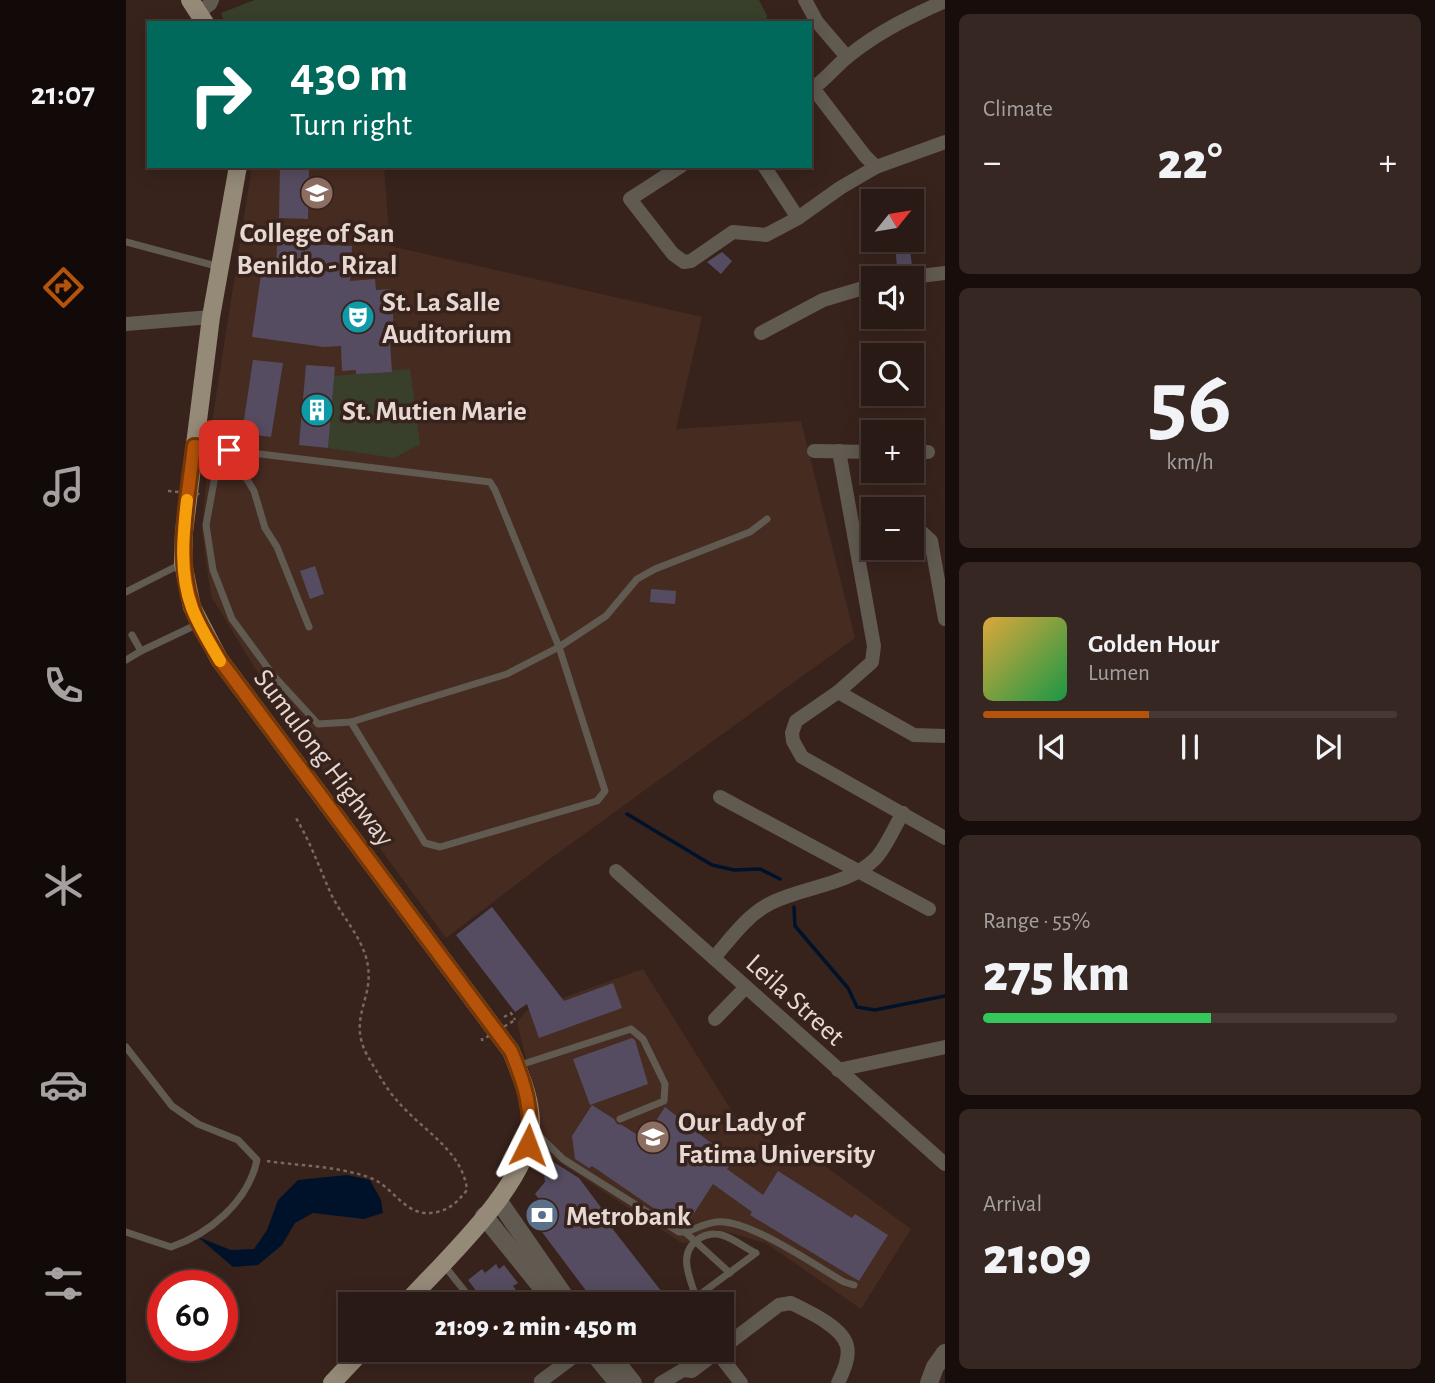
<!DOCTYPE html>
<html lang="en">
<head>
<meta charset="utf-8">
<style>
  body { margin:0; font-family:"Alegreya Sans",sans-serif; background:#362722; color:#f1f3f6; height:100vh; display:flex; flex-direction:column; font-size:26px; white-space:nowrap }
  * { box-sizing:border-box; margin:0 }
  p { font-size:23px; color:#a5a1a0 }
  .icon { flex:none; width:38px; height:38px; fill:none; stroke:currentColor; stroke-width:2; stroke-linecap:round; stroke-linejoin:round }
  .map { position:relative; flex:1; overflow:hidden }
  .side { display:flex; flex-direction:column; gap:14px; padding:14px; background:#170e0c; width:490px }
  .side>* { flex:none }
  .banner { position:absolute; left:21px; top:21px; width:665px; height:147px; border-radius:0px; box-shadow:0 4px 18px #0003,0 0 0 2px #463834; background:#00695c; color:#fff; overflow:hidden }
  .needle { width:46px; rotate:60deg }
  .tools { position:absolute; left:735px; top:189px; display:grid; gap:14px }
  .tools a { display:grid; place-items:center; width:63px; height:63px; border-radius:0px; background:#2a1a15; box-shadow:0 4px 18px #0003,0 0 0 2px #463834; font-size:35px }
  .speed { position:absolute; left:21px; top:1270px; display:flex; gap:14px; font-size:35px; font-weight:700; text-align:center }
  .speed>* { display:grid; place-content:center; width:91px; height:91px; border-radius:50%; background:#2a1a15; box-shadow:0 4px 18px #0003,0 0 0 2px #463834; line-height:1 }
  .speed .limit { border:10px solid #d22; background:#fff; color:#111 }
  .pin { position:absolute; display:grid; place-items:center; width:60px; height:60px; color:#fff; margin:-30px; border-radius:14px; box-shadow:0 4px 10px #0006 }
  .me { position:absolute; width:77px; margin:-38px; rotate:3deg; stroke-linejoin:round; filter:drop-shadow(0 0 5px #0008) }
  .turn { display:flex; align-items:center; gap:24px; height:147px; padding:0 28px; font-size:32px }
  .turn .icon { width:91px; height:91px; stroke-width:2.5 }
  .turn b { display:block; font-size:49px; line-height:60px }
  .big { font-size:52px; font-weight:800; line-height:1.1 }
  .side .tile { flex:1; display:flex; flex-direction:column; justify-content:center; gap:10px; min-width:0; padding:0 24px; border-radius:10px; background:#362722 }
  .side .dial { align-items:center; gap:0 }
  .dial b { font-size:91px; line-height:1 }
  .song { display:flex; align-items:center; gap:21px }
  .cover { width:84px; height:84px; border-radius:10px; background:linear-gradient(135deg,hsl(40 70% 55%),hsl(140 70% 35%)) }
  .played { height:7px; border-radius:4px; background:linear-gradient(90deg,#b45309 40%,#463834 40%) }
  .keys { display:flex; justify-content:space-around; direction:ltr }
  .heat { display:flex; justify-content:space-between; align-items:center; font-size:38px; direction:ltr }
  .charge { height:10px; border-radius:5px; background:linear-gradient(90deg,#34c759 55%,#463834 0) }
  .trip { position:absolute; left:212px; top:1292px; width:396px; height:70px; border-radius:0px; background:#2a1a15; box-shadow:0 4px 18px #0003,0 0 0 2px #463834; font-weight:800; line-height:70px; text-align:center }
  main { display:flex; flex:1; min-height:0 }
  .tab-bar { display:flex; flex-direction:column; width:126px; justify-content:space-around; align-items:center; background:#110a08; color:#a5a1a0 }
  .tab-bar .icon { width:49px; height:49px }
  .tab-bar .active { color:#b45309 }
  .tab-bar b { font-size:32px; color:#f1f3f6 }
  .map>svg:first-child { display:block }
  .built { fill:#462b21 }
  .green { fill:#38402b }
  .water { fill:#00122a }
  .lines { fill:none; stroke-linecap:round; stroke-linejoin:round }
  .stream { stroke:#00122a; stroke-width:3.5 }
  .building { fill:#554c61 }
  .path { stroke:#796760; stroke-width:2.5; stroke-dasharray:3.5 3.5; stroke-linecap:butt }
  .service { stroke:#605a51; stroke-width:7 }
  .minor { stroke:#605a51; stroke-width:14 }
  .tertiary { stroke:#605a51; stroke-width:18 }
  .primary { stroke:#958a78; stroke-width:18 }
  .path-bridge { stroke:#796760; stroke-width:2.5; stroke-dasharray:3.5 3.5; stroke-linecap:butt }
  .route-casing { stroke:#753606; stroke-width:18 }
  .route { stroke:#b45309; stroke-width:12 }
  .slow { stroke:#f59e0b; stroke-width:12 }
  .labels { text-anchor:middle; stroke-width:7; stroke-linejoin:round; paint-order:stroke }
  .poi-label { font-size:28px; font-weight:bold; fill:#e6d8d3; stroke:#38231c; text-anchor:start }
  .street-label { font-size:28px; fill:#e6d8d3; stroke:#38231c }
</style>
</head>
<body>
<main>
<nav class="tab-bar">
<b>21:07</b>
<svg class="icon active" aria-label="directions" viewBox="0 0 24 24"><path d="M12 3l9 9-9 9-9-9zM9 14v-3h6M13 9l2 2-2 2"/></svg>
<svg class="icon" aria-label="music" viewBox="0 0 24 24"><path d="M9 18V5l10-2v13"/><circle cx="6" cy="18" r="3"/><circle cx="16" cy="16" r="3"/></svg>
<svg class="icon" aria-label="phone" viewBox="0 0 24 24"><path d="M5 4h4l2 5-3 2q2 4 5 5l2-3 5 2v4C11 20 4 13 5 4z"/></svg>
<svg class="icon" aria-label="climate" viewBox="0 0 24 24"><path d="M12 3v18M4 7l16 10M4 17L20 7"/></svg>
<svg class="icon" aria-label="car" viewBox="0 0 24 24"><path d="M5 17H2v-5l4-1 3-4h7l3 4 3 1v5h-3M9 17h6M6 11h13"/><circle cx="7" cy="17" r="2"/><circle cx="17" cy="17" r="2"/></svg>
<svg class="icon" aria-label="filters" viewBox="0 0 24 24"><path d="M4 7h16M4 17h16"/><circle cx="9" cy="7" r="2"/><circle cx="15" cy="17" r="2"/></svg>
</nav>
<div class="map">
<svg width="819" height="1383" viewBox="0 0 819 1383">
  <rect width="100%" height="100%" fill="#38231c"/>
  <g class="built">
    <path d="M126,166H258L264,246L576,317L550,429L675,421L729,638L421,861L320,938L166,729L85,596L76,531L84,435Z"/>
    <path d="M517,969L612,1121L636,1130L650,1148L669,1144L785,1229L735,1309L640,1243L590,1229L570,1242L556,1243L410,1147L413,1130V1108L391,1023L400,1011Z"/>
  </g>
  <g class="green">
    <path d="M129,0H633L641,16L639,23H99L95,13Z"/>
    <path d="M284,369L294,444L268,458L202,448L208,376Z"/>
  </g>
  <path class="water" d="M221,1175L244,1180L255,1200L257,1213L238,1219L187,1213L169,1223L156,1245L132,1265L107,1267L72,1237L105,1250L128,1249L141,1230L152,1200L172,1180Z"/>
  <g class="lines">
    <g class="stream">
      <path d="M501,814L586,865L608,870L634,869L654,879"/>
      <path d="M668,907L669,926L722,988L731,1007L749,1010L819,996"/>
    </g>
  </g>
  <g class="building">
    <path d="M154,166H183L182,219L153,218Z"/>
    <path d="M783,242L786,266L771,268L769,244Z"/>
    <path d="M151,243L226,246L224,281L249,279L250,290L265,289L269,343H264L266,372L230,374V370L216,371L215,346L198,347L126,337L135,274L150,277Z"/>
    <path d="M596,252L606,261L595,274L581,262Z"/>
    <path d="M127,360L157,363L145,437L116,433Z"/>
    <path d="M180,365L209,367L202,448L173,445Z"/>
    <path d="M189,566L198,594L184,599L174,571Z"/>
    <path d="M525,589L550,591L549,604L524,602Z"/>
    <path d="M366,907L438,1001L487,983L496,1008L413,1038L401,1004L389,1012L330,935Z"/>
    <path d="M506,1038L509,1040L522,1084L464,1105L447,1059Z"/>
    <path d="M466,1105L488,1119L491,1124L496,1125L518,1139L539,1107L607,1160L601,1169L637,1195L652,1171L726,1218L729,1214L762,1235L733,1281L624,1215L626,1212L587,1184L563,1221L550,1212L545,1220L466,1166L463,1168L449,1159L446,1136Z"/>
    <path d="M421,1158L453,1178L485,1221L482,1223L536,1292L521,1304H470L404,1216L418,1205L409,1194L419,1182L418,1172Z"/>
    <path d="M370,1264L373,1269L378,1265L392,1283L387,1286L395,1297L390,1304H360L342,1280L356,1269L359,1273Z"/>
  </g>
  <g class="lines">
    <g class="path">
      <path d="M378,1017L385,1013L389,1020"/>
      <path d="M141,1161C174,1166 211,1166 242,1177C268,1185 279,1220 311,1212C325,1209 332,1201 341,1190C337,1152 298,1131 274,1104C261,1090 251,1072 241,1055C222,1019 247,999 242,967C239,941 217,918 206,896C194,870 185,843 170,818"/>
    </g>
    <g class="service">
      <path d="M0,242L94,267"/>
      <path d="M69,446L364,482L369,490L433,647L479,791L471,801L314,847L299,843L225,722"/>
      <path d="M94,449L80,525L87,570L106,619L147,675L192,724L225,722L381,674L433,647L480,616L511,579L529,569L624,532L641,519"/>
      <path d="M103,450L128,491L139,528L151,547L183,627"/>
      <path d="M0,592L55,564"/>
      <path d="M6,635L15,651L74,623"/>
      <path d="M0,660L15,651"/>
      <path d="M0,1047L46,1106L72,1124L112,1140L131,1160C122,1202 83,1234 45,1247L0,1232"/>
      <path d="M391,1066L505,1029L517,1039L539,1084L538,1101L494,1119"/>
      <path d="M406,1129L437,1159L553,1232H559C569,1229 580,1223 590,1222C620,1217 690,1266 718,1282L728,1285"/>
      <path d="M559,1232L604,1273"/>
      <path d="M317,1264L349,1304"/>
      <path d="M396,1304L414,1288"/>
      <path d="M408,1304L420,1293"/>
      <path d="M561,1304L630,1253C619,1248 607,1238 596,1235C589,1233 580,1234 574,1238C551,1252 563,1276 570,1297"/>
      <path d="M392,1349L400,1360"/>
    </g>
    <g class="minor">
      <path d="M679,0L691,22L721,57"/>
      <path d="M73,12L84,4L86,0"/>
      <path d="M687,88L739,156L750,167"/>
      <path d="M684,90C700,80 710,65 725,54C754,31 785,16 819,1"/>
      <path d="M555,166L504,199L547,254L558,262L565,261L607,232L640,235L672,218L714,188L750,167L819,142"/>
      <path d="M638,166L672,218"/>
      <path d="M779,278L819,273"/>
      <path d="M0,324L85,317"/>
      <path d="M635,333L697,300L747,285"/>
      <path d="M688,451L747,452"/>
      <path d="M713,451L748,646L746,662L712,692L670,721L666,733L667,741L676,757L819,838"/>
      <path d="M786,452H802"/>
      <path d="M786,529L791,528L805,541L819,619"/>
      <path d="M728,531L747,530"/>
      <path d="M712,692L788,735L819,736"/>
      <path d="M594,797L803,909"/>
      <path d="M490,871L819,1164"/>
      <path d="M588,958C605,938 621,915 645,903C679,886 721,886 749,859C760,848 768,827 777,813"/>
      <path d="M589,1019L620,987"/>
      <path d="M712,1070L819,1047"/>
      <path d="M592,1353L615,1383"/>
      <path d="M416,1383L415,1381L458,1349"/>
      <path d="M535,1383L557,1370L566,1371L653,1305L665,1303C681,1311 717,1327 721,1346C724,1358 717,1372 712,1383"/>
    </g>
    <g class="tertiary">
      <path d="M372,1200L444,1304"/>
      <path d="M358,1216L429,1304"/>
      <path d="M464,1349L492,1383"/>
      <path d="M480,1349L507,1383"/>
      <path d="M803,1383L809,1367L819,1353"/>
    </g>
    <g class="primary">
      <path d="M64,0L79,23"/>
      <path d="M112,166L85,317L58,532L57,563L66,607L93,659L385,1051C395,1076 406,1101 405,1128C403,1184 316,1263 279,1304"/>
      <path d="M206,1383L238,1349"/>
    </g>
    <g class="path-bridge">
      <path d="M42,491L74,494"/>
      <path d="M356,1038V1040L389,1020"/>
    </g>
  </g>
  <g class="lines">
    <defs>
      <path id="route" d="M103,450L68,446C62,498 49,555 66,606C71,624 84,642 93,659L385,1051C398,1082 408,1111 402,1145"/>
    </defs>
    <use href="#route" class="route-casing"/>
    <use href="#route" class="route"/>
    <path class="slow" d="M61,500C57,535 53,574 66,608C73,626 84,644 94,661"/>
  </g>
  <defs>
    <symbol id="university-disc" viewBox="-11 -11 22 22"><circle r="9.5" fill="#8d6e63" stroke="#38231c"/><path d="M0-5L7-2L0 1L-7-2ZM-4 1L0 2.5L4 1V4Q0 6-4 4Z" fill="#fff"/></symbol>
    <symbol id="theatre-disc" viewBox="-11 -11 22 22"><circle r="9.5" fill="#0f9aa8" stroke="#38231c"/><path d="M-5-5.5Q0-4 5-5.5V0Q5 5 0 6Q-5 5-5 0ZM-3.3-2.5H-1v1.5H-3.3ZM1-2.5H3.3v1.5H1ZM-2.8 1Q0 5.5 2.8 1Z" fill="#fff"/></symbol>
    <symbol id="building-disc" viewBox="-11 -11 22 22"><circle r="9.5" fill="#0f9aa8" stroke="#38231c"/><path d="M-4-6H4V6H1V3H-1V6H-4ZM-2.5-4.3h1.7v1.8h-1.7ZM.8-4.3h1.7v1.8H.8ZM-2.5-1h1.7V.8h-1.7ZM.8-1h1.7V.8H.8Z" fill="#fff"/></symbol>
    <symbol id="bank-disc" viewBox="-11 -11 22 22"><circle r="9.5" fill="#5c6f8a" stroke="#38231c"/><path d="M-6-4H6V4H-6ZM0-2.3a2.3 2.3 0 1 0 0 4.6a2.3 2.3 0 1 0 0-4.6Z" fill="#fff"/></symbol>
  </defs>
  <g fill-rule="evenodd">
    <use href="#university-disc" x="172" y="174" width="38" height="38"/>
    <use href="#theatre-disc" x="213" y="298" width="38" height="38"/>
    <use href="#building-disc" x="172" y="391" width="38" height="38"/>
    <use href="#university-disc" x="508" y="1118" width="38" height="38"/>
    <use href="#bank-disc" x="397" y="1196" width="38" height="38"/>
  </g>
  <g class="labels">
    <g class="poi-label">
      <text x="191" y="242" text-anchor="middle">College of San<tspan x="191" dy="32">Benildo - Rizal</tspan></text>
      <text x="256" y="311">St. La Salle<tspan x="256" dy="32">Auditorium</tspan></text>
      <text x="216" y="420">St. Mutien Marie</text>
      <text x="552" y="1131">Our Lady of<tspan x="552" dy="32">Fatima University</tspan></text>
      <text x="440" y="1225">Metrobank</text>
    </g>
    <g class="street-label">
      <text transform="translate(199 757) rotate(53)" y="10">Sumulong Highway</text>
      <text transform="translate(670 999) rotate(42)" y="10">Leila Street</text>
    </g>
  </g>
</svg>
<div class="tools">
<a><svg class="needle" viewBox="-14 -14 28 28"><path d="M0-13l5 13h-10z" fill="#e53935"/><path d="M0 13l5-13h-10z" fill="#a5a1a0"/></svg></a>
<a><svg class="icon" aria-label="sound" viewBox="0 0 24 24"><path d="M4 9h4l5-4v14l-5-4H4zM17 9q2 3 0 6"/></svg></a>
<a><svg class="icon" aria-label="search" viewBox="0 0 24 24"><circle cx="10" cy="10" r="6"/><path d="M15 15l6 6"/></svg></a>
<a>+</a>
<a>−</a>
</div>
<div class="speed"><div class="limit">60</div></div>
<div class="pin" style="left:103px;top:450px;background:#d93025"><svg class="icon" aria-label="arrive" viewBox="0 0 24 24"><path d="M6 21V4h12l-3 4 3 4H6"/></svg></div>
<svg class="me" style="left:402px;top:1145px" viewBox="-20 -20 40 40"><path d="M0-17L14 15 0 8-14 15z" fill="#b45309" stroke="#fff" stroke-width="4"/></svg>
<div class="trip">21:09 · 2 min · 450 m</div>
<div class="banner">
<div class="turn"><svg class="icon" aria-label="right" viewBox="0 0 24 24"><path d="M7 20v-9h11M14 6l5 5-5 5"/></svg><div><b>430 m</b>Turn right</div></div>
</div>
</div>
<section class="side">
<div class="tile"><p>Climate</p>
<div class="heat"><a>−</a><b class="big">22°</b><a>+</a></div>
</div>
<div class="tile dial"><b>56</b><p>km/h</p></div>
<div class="tile">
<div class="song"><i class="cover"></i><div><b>Golden Hour</b><p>Lumen</p></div></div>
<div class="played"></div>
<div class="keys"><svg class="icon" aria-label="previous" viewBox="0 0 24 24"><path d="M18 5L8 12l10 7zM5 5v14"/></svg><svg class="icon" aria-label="pause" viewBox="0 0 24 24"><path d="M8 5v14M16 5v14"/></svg><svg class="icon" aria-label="next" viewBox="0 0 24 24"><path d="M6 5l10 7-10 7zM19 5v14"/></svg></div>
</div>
<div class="tile"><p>Range · 55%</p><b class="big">275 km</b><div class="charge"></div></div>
<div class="tile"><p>Arrival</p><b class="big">21:09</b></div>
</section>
</main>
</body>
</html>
